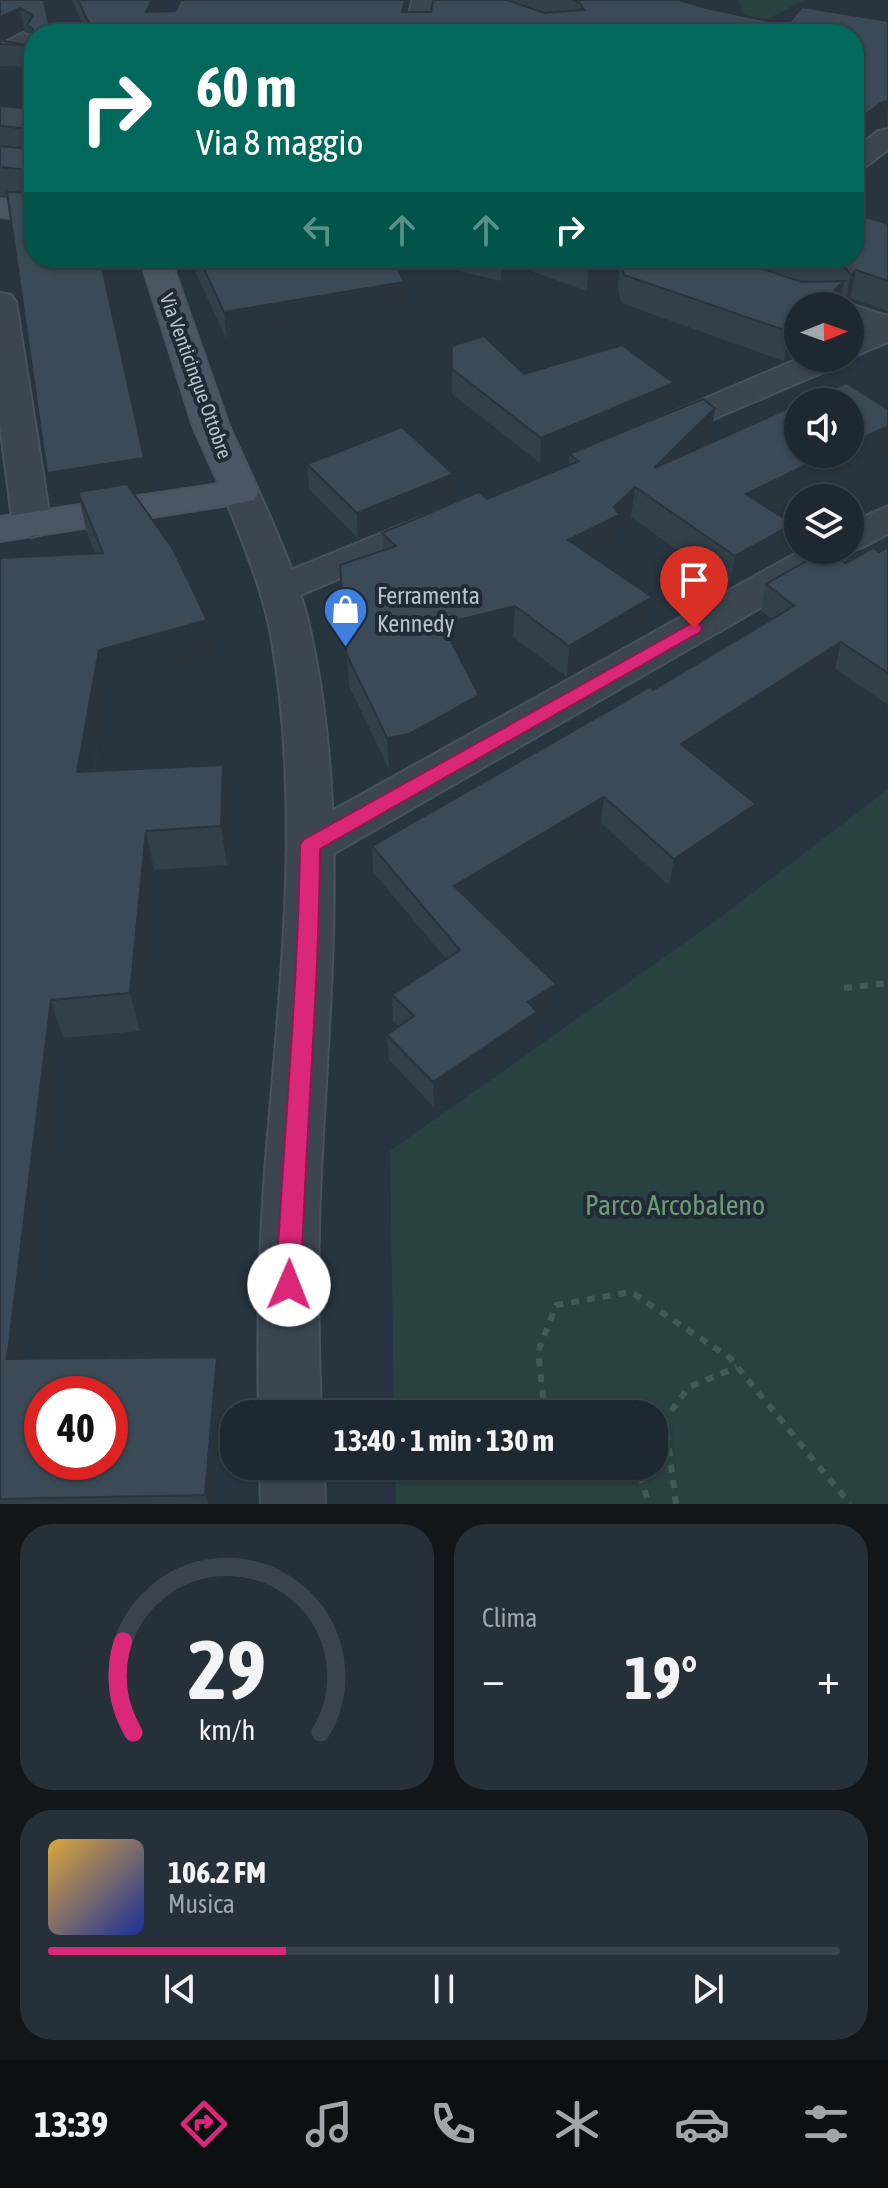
<!DOCTYPE html>
<html lang="it">
<head>
<meta charset="utf-8">
<style>
  body { margin:0; font-family:"Asap Condensed",sans-serif; background:#253038; color:#f1f3f6; height:100vh; display:flex; flex-direction:column; font-size:30px; white-space:nowrap }
  * { box-sizing:border-box; margin:0 }
  p { font-size:26px; color:#a0a6ab }
  .icon { flex:none; width:44px; height:44px; fill:none; stroke:currentColor; stroke-width:2; stroke-linecap:round; stroke-linejoin:round }
  .map { position:relative; height:1504px; overflow:hidden }
  .details { display:flex; flex-direction:column; gap:20px; padding:20px; background:#10161a; flex:1 }
  .details>* { flex:none }
  .banner { position:absolute; left:24px; top:24px; width:840px; height:244px; border-radius:32px; box-shadow:0 2px 6px #0004,0 0 0 2px #3b444c; background:#00695c; color:#fff; overflow:hidden }
  .needle { width:52px; rotate:89deg }
  .controls { position:absolute; left:784px; top:292px; display:grid; gap:16px }
  .controls a { display:grid; place-items:center; width:80px; height:80px; border-radius:50%; background:#1d2830; box-shadow:0 2px 6px #0004,0 0 0 2px #3b444c; font-size:40px }
  .speed { position:absolute; left:24px; top:1376px; display:flex; gap:16px; font-size:40px; font-weight:700; text-align:center }
  .speed>* { display:grid; place-content:center; width:104px; height:104px; border-radius:50%; background:#1d2830; box-shadow:0 2px 6px #0004,0 0 0 2px #3b444c; line-height:1 }
  .speed .limit { border:12px solid #d22; background:#fff; color:#111 }
  .pin { position:absolute; display:grid; place-items:center; width:68px; height:68px; color:#fff; margin:-82px -34px; border-radius:50% 50% 50% 0; rotate:-45deg; box-shadow:0 0 8px #0007 }
  .pin .icon { rotate:45deg }
  .me { position:absolute; width:88px; margin:-44px; rotate:1deg; stroke-linejoin:round; filter:drop-shadow(0 0 6px #0008) }
  .turn { display:flex; align-items:center; gap:28px; height:168px; padding:0 40px; font-size:36px }
  .turn .icon { width:104px; height:104px; stroke-width:2.5 }
  .turn b { display:block; font-size:56px; line-height:68px }
  .lanes { display:flex; align-items:center; height:76px; padding:0 40px; background:#0003; justify-content:center; gap:40px; direction:ltr }
  .lanes .off { opacity:.35 }
  .big { font-size:60px; font-weight:700; line-height:1.1 }
  .details .widget { flex:1; display:flex; flex-direction:column; justify-content:center; gap:12px; min-width:0; padding:0 28px; border-radius:32px; background:#253038 }
  .details .dial { align-items:center; gap:0 }
  .dial svg { height:208px; overflow:visible; fill:none; stroke:#3b444c; stroke-width:7; stroke-linecap:round; text-anchor:middle }
  .dial text { fill:#f1f3f6; stroke:none }
  .song { display:flex; align-items:center; gap:24px }
  .cover { width:96px; height:96px; border-radius:12px; background:linear-gradient(135deg,hsl(40 70% 55%),hsl(230 70% 35%)) }
  .played { height:8px; border-radius:4px; background:linear-gradient(90deg,#db2777 30%,#3b444c 30%) }
  .keys { display:flex; justify-content:space-around; direction:ltr }
  .heat { display:flex; justify-content:space-between; align-items:center; font-size:44px; direction:ltr }
  .details .tiles { flex:1; display:grid; gap:20px; grid-template-columns:1fr 1fr }
  .widget:last-child { grid-column:span 2 }
  .trip { position:absolute; left:220px; top:1400px; width:448px; height:80px; border-radius:32px; background:#1d2830; box-shadow:0 2px 6px #0004,0 0 0 2px #3b444c; font-weight:700; line-height:80px; text-align:center }
  .tab-bar { display:flex; height:128px; justify-content:space-around; align-items:center; background:#0c1013; color:#a0a6ab }
  .tab-bar .icon { width:56px; height:56px }
  .tab-bar .current { color:#db2777 }
  .tab-bar b { font-size:36px; color:#f1f3f6 }
  .map>svg:first-child { display:block }
  .green { fill:#294141 }
  .lines { fill:none; stroke-linecap:round; stroke-linejoin:round }
  .minor-casing { stroke:#48525d; stroke-width:4 }
  .tertiary-casing { stroke:#48525d; stroke-width:4 }
  .secondary-casing { stroke:#48525d; stroke-width:4 }
  .path { stroke:#425958; stroke-width:6; stroke-dasharray:8 8; stroke-linecap:butt }
  .minor { fill:#3b4650; fill-rule:evenodd }
  .tertiary { fill:#3b4650; fill-rule:evenodd }
  .secondary { fill:#4a5663; fill-rule:evenodd }
  .wall { fill:#32404a }
  .shaded-wall { fill:#29343c }
  .building { fill:#3a4a56; stroke:#29343c; stroke-width:2; fill-rule:evenodd }
  .route { fill:#db2777; stroke:#8e194d; stroke-width:2 }
  .labels { text-anchor:middle; stroke-width:8; stroke-linejoin:round; paint-order:stroke }
  .far-street-label { font-size:20px; fill:#b8c1cb; stroke:#202b36 }
  .poi-label { font-size:24px; fill:#b8c1cb; stroke:#202b36; text-anchor:start }
  .near-park-label { font-size:28px; fill:#709a75; stroke:#202b36 }
</style>
</head>
<body>
<div class="map">
<svg width="888" height="1504" viewBox="0 0 888 1504">
  <rect width="100%" height="100%" fill="#273540"/>
  <g class="green">
    <path d="M738,0H805L750,28Z"/>
    <path d="M888,789V1504H396L395,1466H654V1414H394L390,1151L721,917Z"/>
  </g>
  <g class="lines">
    <defs>
      <g id="minor">
        <path d="M412,0H436L429,34H405Z"/>
        <path d="M23,33L34,38L26,49L34,51V65L4,59L1,54L3,43Z"/>
        <path d="M888,129V150L864,168L854,170V149L878,131Z"/>
        <path d="M0,293L11,295L16,302L51,525L45,533L32,537L19,533L13,525L0,424Z"/>
        <path d="M888,320V342L850,358V336Z"/>
        <path d="M800,358H845L840,365L669,438L657,442L645,438L639,431L645,424Z"/>
        <path d="M888,506V534L863,547L850,551L845,559L326,858L310,863L294,858L287,845L294,832L802,550H850V523Z"/>
        <path d="M439,510L452,514L458,522L452,530L294,598L280,602L266,598L260,589L266,580Z"/>
      </g>
      <g id="tertiary">
        <path d="M850,304L888,316V337L850,325V306H844Z"/>
        <path d="M241,481L254,484L259,492C279,538 301,585 311,634C349,811 330,993 321,1172C317,1252 318,1333 321,1414H259C257,1333 259,1253 265,1172C279,993 303,813 271,635C262,586 241,539 223,492L228,484Z"/>
        <path d="M260,1466H324L325,1504H261Z"/>
      </g>
      <g id="secondary">
        <path d="M0,199L34,202V220L0,217Z"/>
        <path d="M140,258H170L229,426L259,492L254,500L241,503L0,541V517L219,484L193,426Z"/>
      </g>
    </defs>
    <use href="#minor" class="minor-casing"/>
    <use href="#tertiary" class="tertiary-casing"/>
    <use href="#secondary" class="secondary-casing"/>
    <g class="path">
      <path d="M844,988L888,983"/>
      <path d="M545,1414L538,1352L556,1305L631,1292L730,1358L850,1504"/>
      <path d="M626,1466L640,1476L649,1504"/>
      <path d="M676,1504L665,1419L689,1387L737,1367"/>
    </g>
    <use href="#minor" class="minor"/>
    <use href="#tertiary" class="tertiary"/>
    <use href="#secondary" class="secondary"/>
  </g>
  <g class="wall">
    <path d="M0,0H44L34,34V63L28,32L24,30L2,40L26,45L31,67L0,66Z"/>
    <path d="M72,0H168L162,12L175,11L181,0H410L407,12H431L433,0H679L706,8L787,25L888,21V127L876,129L856,144H854V34H87Z"/>
    <path d="M0,106L34,109L144,458L149,491L133,493L207,620L213,659L107,689L94,771L223,765L229,804L227,865L154,870L140,1031L63,1038L26,1359L225,1389L216,1504H0V558L95,553L86,530L80,501L54,505L47,473L8,197L0,196Z"/>
    <path d="M888,224V311L850,298L845,302L841,297L839,306H798V348L784,361L621,303L618,287L587,291L502,261L501,281L404,258H854Z"/>
    <path d="M189,258H393L404,282V310L227,340Z"/>
    <path d="M452,346L524,374L671,408L540,463L452,394Z"/>
    <path d="M888,409V452L770,510L787,555L729,587L631,517L618,531L616,545L593,557L652,597L648,628L567,677L513,637L456,651L479,726L409,764L389,769L349,686L342,595L383,551L382,533L487,499L569,466V454L711,438L701,447Z"/>
    <path d="M307,464L453,499L358,538L309,489Z"/>
    <path d="M888,547V705L835,669L697,757L756,804L751,830L669,885L601,823L471,902L554,1010L537,1021L535,1038L434,1107L389,1060L387,1035L399,1027L393,1021L392,995L446,959L373,872L372,846L653,690L772,619L761,611L766,584L846,563L879,552Z"/>
  </g>
  <g class="shaded-wall">
    <path d="M152,0H168L150,34L146,12Z"/>
    <path d="M405,0H410L403,34L402,12Z"/>
    <path d="M20,8L24,30L2,40L0,44V17Z"/>
    <path d="M888,101L887,126L876,129L856,144L861,118L881,103Z"/>
    <path d="M620,259L618,287L587,291L589,263Z"/>
    <path d="M856,270L850,298L845,302L851,275Z"/>
    <path d="M844,281L839,306H818Z"/>
    <path d="M404,282V310L227,340L224,312Z"/>
    <path d="M798,325V348L784,361L790,332Z"/>
    <path d="M674,383L671,408L540,463L541,438Z"/>
    <path d="M715,408L711,438L650,498L654,468Z"/>
    <path d="M888,426V452L740,524L746,494L829,454H850V444Z"/>
    <path d="M144,458L149,491L82,501L78,492L80,501L54,505L47,473Z"/>
    <path d="M453,474V499L358,538L357,513Z"/>
    <path d="M635,487L631,517L618,531L616,545L566,570L568,540L614,507Z"/>
    <path d="M793,524L787,555L729,587L735,556Z"/>
    <path d="M652,597L648,628L567,677L569,646Z"/>
    <path d="M515,606L513,637L442,655V624Z"/>
    <path d="M207,620L213,659L107,689L87,811L77,772L99,650Z"/>
    <path d="M841,642L835,669L676,771L681,744Z"/>
    <path d="M479,695V726L409,764L389,769L387,738Z"/>
    <path d="M223,765L229,804L227,865L221,826Z"/>
    <path d="M604,797L601,823L454,912V886Z"/>
    <path d="M756,804L751,830L669,885L674,859Z"/>
    <path d="M146,831L154,870L140,1031L130,993Z"/>
    <path d="M556,984L554,1010L537,1021L535,1038L434,1107L433,1082L528,1002Z"/>
    <path d="M51,1000L63,1038L23,1391L7,1359Z"/>
    <path d="M217,1357L225,1389L216,1504H208L205,1495Z"/>
  </g>
  <g class="building">
    <path d="M0,0H44L51,34H34V45H31L33,29L27,25L33,15L20,8L0,17Z"/>
    <path d="M78,0H152L146,12L175,11L181,0H405L402,12H431L433,0H507L544,13L584,10L579,2L573,0H679L706,8L787,25L802,7L888,21V101L881,103L861,118L854,117V34H94Z"/>
    <path d="M0,40L26,45L0,44Z"/>
    <path d="M0,106L34,109V258H100L144,458L47,473L7,192L30,193L31,173L28,170L0,167V146L30,149L31,129L0,126Z"/>
    <path d="M854,213L888,224V281L856,270L851,275L846,268L813,258H854Z"/>
    <path d="M199,258H393L404,282L224,312Z"/>
    <path d="M574,258H729L802,282L844,281L818,306H798V325L790,332L624,275L620,259L589,263Z"/>
    <path d="M484,336L524,374L622,345L674,383L541,438L452,369V346Z"/>
    <path d="M846,383L888,409V426L850,444V402H803Z"/>
    <path d="M703,399L715,408L654,468L798,404V454H829L746,494L793,524L735,556L635,487L614,507L619,515L568,540L652,597L569,646L515,606L442,624L479,695L409,734L387,738L347,655L340,565L396,546L382,533L479,492L487,499L579,461L569,454Z"/>
    <path d="M402,427L453,474L357,513L307,464Z"/>
    <path d="M127,484L173,549L207,620L99,650L77,772L223,765L221,826L146,831L130,993L51,1000L7,1359L217,1357L205,1495L0,1499V558L103,553L78,492ZM42,1394H110V1462H42Z"/>
    <path d="M888,547V673L841,642L681,744L756,804L674,859L604,797L454,886L556,984L528,1002L537,1012L433,1082L387,1035L414,1016L392,995L460,950L372,846L650,687L653,690L794,606L766,584L826,550L846,563L873,548L879,552Z"/>
  </g>
  <path class="route" d="M694,622L700,624L702,628L700,632L320,849C319,995 305,1140 301,1285L297,1294L289,1297L280,1294L276,1285C283,1139 298,992 300,845L303,840Z"/>
  <defs>
    <symbol id="shop-pin" viewBox="-11 -11 22 30"><path d="M0 17L-7.5 6A9.5 9.5 0 1 1 7.5 6Z" fill="#3f7fe0" stroke="#202b36"/><path d="M-5-2.5h2.3a2.7 3.5 0 0 1 5.4 0H5L5.5 6h-11ZM-1.5-2.5h3a1.5 2.3 0 0 0-3 0Z" fill="#fff"/></symbol>
  </defs>
  <g fill-rule="evenodd">
    <use href="#shop-pin" x="320" y="584" width="51" height="69"/>
  </g>
  <g class="labels">
    <g class="far-street-label">
      <text transform="translate(196 376) rotate(70)" y="7">Via Venticinque Ottobre</text>
    </g>
    <g class="poi-label">
      <text x="377" y="604">Ferramenta<tspan x="377" dy="28">Kennedy</tspan></text>
    </g>
    <g class="near-park-label">
      <text x="675" y="1215">Parco Arcobaleno</text>
    </g>
  </g>
</svg>
<div class="controls">
<a><svg class="needle" viewBox="-14 -14 28 28"><path d="M0-13l5 13h-10z" fill="#e53935"/><path d="M0 13l5-13h-10z" fill="#a0a6ab"/></svg></a>
<a><svg class="icon" aria-label="sound" viewBox="0 0 24 24"><path d="M4 9h4l5-4v14l-5-4H4zM17 9q2 3 0 6"/></svg></a>
<a><svg class="icon" aria-label="layers" viewBox="0 0 24 24"><path d="M12 4l9 5-9 5-9-5zM3 14l9 5 9-5"/></svg></a>
</div>
<div class="speed"><div class="limit">40</div></div>
<div class="pin" style="left:694px;top:628px;background:#d93025"><svg class="icon" aria-label="arrive" viewBox="0 0 24 24"><path d="M6 21V4h12l-3 4 3 4H6"/></svg></div>
<svg class="me" style="left:289px;top:1285px" viewBox="-20 -20 40 40"><circle r="19" fill="#fff"/><path d="M0-13L10 11 0 6-10 11z" fill="#db2777"/></svg>
<div class="trip">13:40 · 1 min · 130 m</div>
<div class="banner">
<div class="turn"><svg class="icon" aria-label="right" viewBox="0 0 24 24"><path d="M7 20v-9h11M14 6l5 5-5 5"/></svg><div><b>60 m</b>Via 8 maggio</div></div>
<div class="lanes"><svg class="icon off" aria-label="left" viewBox="0 0 24 24"><path d="M17 20v-9H6M10 6l-5 5 5 5"/></svg><svg class="icon off" aria-label="ahead" viewBox="0 0 24 24"><path d="M12 20V5M6 11l6-6 6 6"/></svg><svg class="icon off" aria-label="ahead" viewBox="0 0 24 24"><path d="M12 20V5M6 11l6-6 6 6"/></svg><svg class="icon" aria-label="right" viewBox="0 0 24 24"><path d="M7 20v-9h11M14 6l5 5-5 5"/></svg></div>
</div>
</div>
<section class="details">
<div class="tiles">
<div class="widget dial"><svg viewBox="0 0 100 80">
<path d="M14 69A42 42 0 1 1 86 69"/>
<path d="M14 69A42 42 0 0 1 10 34" stroke="#db2777"/>
<text x="50" y="56" font-size="32" font-weight="700">29</text>
<text x="50" y="72" font-size="11">km/h</text>
</svg></div>
<div class="widget"><p>Clima</p>
<div class="heat"><a>−</a><b class="big">19°</b><a>+</a></div>
</div>
<div class="widget">
<div class="song"><i class="cover"></i><div><b>106.2 FM</b><p>Musica</p></div></div>
<div class="played"></div>
<div class="keys"><svg class="icon" aria-label="previous" viewBox="0 0 24 24"><path d="M18 5L8 12l10 7zM5 5v14"/></svg><svg class="icon" aria-label="pause" viewBox="0 0 24 24"><path d="M8 5v14M16 5v14"/></svg><svg class="icon" aria-label="next" viewBox="0 0 24 24"><path d="M6 5l10 7-10 7zM19 5v14"/></svg></div>
</div>
</div>
</section>
<nav class="tab-bar">
<b>13:39</b>
<svg class="icon current" aria-label="directions" viewBox="0 0 24 24"><path d="M12 3l9 9-9 9-9-9zM9 14v-3h6M13 9l2 2-2 2"/></svg>
<svg class="icon" aria-label="music" viewBox="0 0 24 24"><path d="M9 18V5l10-2v13"/><circle cx="6" cy="18" r="3"/><circle cx="16" cy="16" r="3"/></svg>
<svg class="icon" aria-label="phone" viewBox="0 0 24 24"><path d="M5 4h4l2 5-3 2q2 4 5 5l2-3 5 2v4C11 20 4 13 5 4z"/></svg>
<svg class="icon" aria-label="climate" viewBox="0 0 24 24"><path d="M12 3v18M4 7l16 10M4 17L20 7"/></svg>
<svg class="icon" aria-label="car" viewBox="0 0 24 24"><path d="M5 17H2v-5l4-1 3-4h7l3 4 3 1v5h-3M9 17h6M6 11h13"/><circle cx="7" cy="17" r="2"/><circle cx="17" cy="17" r="2"/></svg>
<svg class="icon" aria-label="filters" viewBox="0 0 24 24"><path d="M4 7h16M4 17h16"/><circle cx="9" cy="7" r="2"/><circle cx="15" cy="17" r="2"/></svg>
</nav>
</body>
</html>
